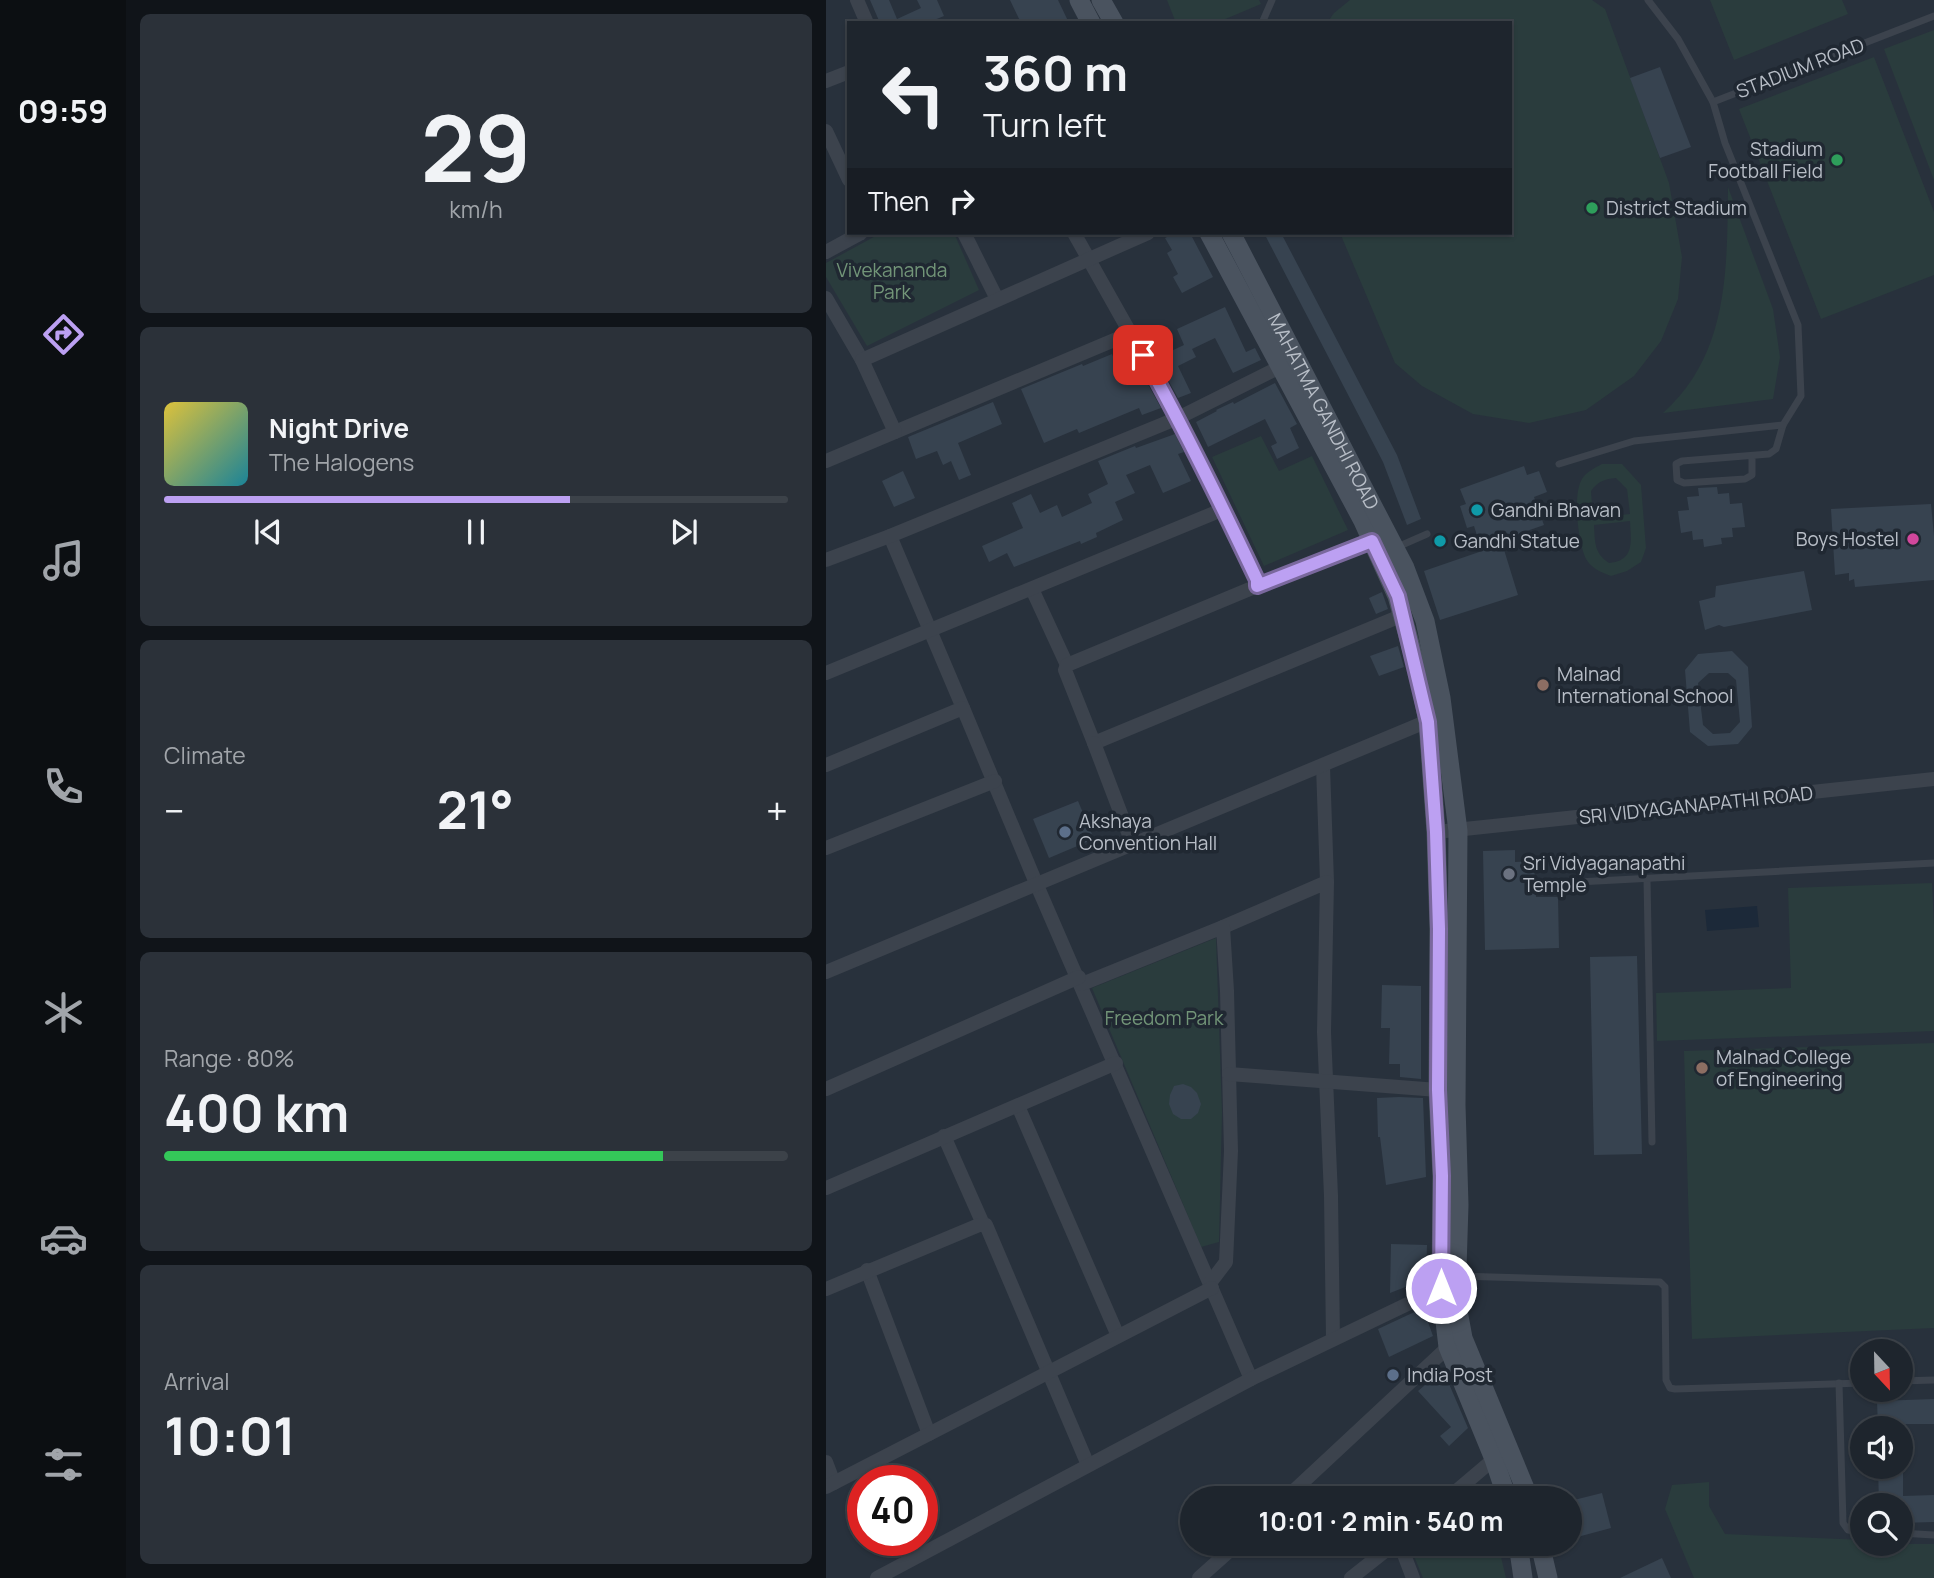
<!DOCTYPE html>
<html lang="en">
<head>
<meta charset="utf-8">
<style>
  body { margin:0; font-family:Manrope,sans-serif; background:#2b3139; color:#f1f3f6; height:100vh; display:flex; flex-direction:column; font-size:26px; white-space:nowrap }
  * { box-sizing:border-box; margin:0 }
  p { font-size:23px; color:#a1a5aa }
  .icon { flex:none; width:38px; height:38px; fill:none; stroke:currentColor; stroke-width:2; stroke-linecap:round; stroke-linejoin:round }
  .map { position:relative; flex:1; overflow:hidden }
  .sheet { display:flex; flex-direction:column; gap:14px; padding:14px; background:#101419; width:700px }
  .sheet>* { flex:none }
  .guide { position:absolute; left:21px; top:21px; width:665px; height:214px; border-radius:0px; box-shadow:0 2px 5px #0004,0 0 0 2px #3c4249; background:#1e252d; color:#f1f3f6; overflow:hidden }
  .needle { width:46px; rotate:158deg }
  .tools { position:absolute; left:1024px; top:1339px; display:grid; gap:14px }
  .tools a { display:grid; place-items:center; width:63px; height:63px; border-radius:50%; background:#1e252d; box-shadow:0 2px 5px #0004,0 0 0 2px #3c4249; font-size:35px }
  .speed { position:absolute; left:21px; top:1465px; display:flex; gap:14px; font-size:35px; font-weight:700; text-align:center }
  .speed>* { display:grid; place-content:center; width:91px; height:91px; border-radius:50%; background:#1e252d; box-shadow:0 2px 5px #0004,0 0 0 2px #3c4249; line-height:1 }
  .speed .limit { border:10px solid #d22; background:#fff; color:#111 }
  .pin { position:absolute; display:grid; place-items:center; width:60px; height:60px; color:#fff; margin:-30px; border-radius:14px; box-shadow:0 4px 10px #0006 }
  .me { position:absolute; width:77px; margin:-38px; rotate:0deg; stroke-linejoin:round; filter:drop-shadow(0 0 5px #0008) }
  .turn { display:flex; align-items:center; gap:24px; height:147px; padding:0 21px; font-size:32px }
  .turn .icon { width:91px; height:91px; stroke-width:2.5 }
  .turn b { display:block; font-size:49px; line-height:60px }
  .then { display:flex; align-items:center; height:66px; padding:0 21px; background:#0003; gap:14px; font-size:26px }
  .big { font-size:52px; font-weight:700; line-height:1.1 }
  .sheet .card { flex:1; display:flex; flex-direction:column; justify-content:center; gap:10px; min-width:0; padding:0 24px; border-radius:10px; background:#2b3139 }
  .sheet .dial { align-items:center; gap:0 }
  .dial b { font-size:91px; line-height:1 }
  .song { display:flex; align-items:center; gap:21px }
  .cover { width:84px; height:84px; border-radius:10px; background:linear-gradient(135deg,hsl(50 70% 55%),hsl(190 70% 35%)) }
  .played { height:7px; border-radius:4px; background:linear-gradient(90deg,#bca0f2 65%,#3c4249 65%) }
  .keys { display:flex; justify-content:space-around; direction:ltr }
  .heat { display:flex; justify-content:space-between; align-items:center; font-size:38px; direction:ltr }
  .charge { height:10px; border-radius:5px; background:linear-gradient(90deg,#34c759 80%,#3c4249 0) }
  .trip { position:absolute; left:354px; top:1486px; width:402px; height:70px; border-radius:35px; background:#1e252d; box-shadow:0 2px 5px #0004,0 0 0 2px #3c4249; font-weight:700; line-height:70px; text-align:center }
  main { display:flex; flex:1; min-height:0 }
  .menu { display:flex; flex-direction:column; width:126px; justify-content:space-around; align-items:center; background:#0c0f12; color:#a1a5aa }
  .menu .icon { width:49px; height:49px }
  .menu .active { color:#bca0f2 }
  .menu b { font-size:32px; color:#f1f3f6 }
  .map>svg:first-child { display:block }
  .green { fill:#2a3c3d; fill-rule:evenodd }
  .water { fill:#1c2939 }
  .building { fill:#374350; fill-rule:evenodd }
  .lines { fill:none; stroke-linecap:round; stroke-linejoin:round }
  .lane { stroke:#3c434d; stroke-width:7 }
  .street { stroke:#3c434d; stroke-width:14 }
  .secondary { stroke:#4a535f; stroke-width:19 }
  .route-casing { stroke:#7a689d; stroke-width:18 }
  .route { stroke:#bca0f2; stroke-width:12 }
  .leisure-dot { fill:#2e9e5b; stroke:#202832; stroke-width:2.5 }
  .culture-dot { fill:#0f9aa8; stroke:#202832; stroke-width:2.5 }
  .hotel-dot { fill:#d1479c; stroke:#202832; stroke-width:2.5 }
  .education-dot { fill:#8d6e63; stroke:#202832; stroke-width:2.5 }
  .service-dot { fill:#5c6f8a; stroke:#202832; stroke-width:2.5 }
  .worship-dot { fill:#6b7280; stroke:#202832; stroke-width:2.5 }
  .labels { text-anchor:middle; stroke-width:7; stroke-linejoin:round; paint-order:stroke }
  .street-label { font-size:19px; fill:#b8bec7; stroke:#202832 }
  .poi-label { font-size:19px; fill:#b8bec7; stroke:#202832; text-anchor:start }
  .park-label { font-size:19px; fill:#729578; stroke:#202832 }
</style>
</head>
<body>
<main>
<nav class="menu">
<b>09:59</b>
<svg class="icon active" aria-label="directions" viewBox="0 0 24 24"><path d="M12 3l9 9-9 9-9-9zM9 14v-3h6M13 9l2 2-2 2"/></svg>
<svg class="icon" aria-label="music" viewBox="0 0 24 24"><path d="M9 18V5l10-2v13"/><circle cx="6" cy="18" r="3"/><circle cx="16" cy="16" r="3"/></svg>
<svg class="icon" aria-label="phone" viewBox="0 0 24 24"><path d="M5 4h4l2 5-3 2q2 4 5 5l2-3 5 2v4C11 20 4 13 5 4z"/></svg>
<svg class="icon" aria-label="climate" viewBox="0 0 24 24"><path d="M12 3v18M4 7l16 10M4 17L20 7"/></svg>
<svg class="icon" aria-label="car" viewBox="0 0 24 24"><path d="M5 17H2v-5l4-1 3-4h7l3 4 3 1v5h-3M9 17h6M6 11h13"/><circle cx="7" cy="17" r="2"/><circle cx="17" cy="17" r="2"/></svg>
<svg class="icon" aria-label="filters" viewBox="0 0 24 24"><path d="M4 7h16M4 17h16"/><circle cx="9" cy="7" r="2"/><circle cx="15" cy="17" r="2"/></svg>
</nav>
<section class="sheet">
<div class="card dial"><b>29</b><p>km/h</p></div>
<div class="card">
<div class="song"><i class="cover"></i><div><b>Night Drive</b><p>The Halogens</p></div></div>
<div class="played"></div>
<div class="keys"><svg class="icon" aria-label="previous" viewBox="0 0 24 24"><path d="M18 5L8 12l10 7zM5 5v14"/></svg><svg class="icon" aria-label="pause" viewBox="0 0 24 24"><path d="M8 5v14M16 5v14"/></svg><svg class="icon" aria-label="next" viewBox="0 0 24 24"><path d="M6 5l10 7-10 7zM19 5v14"/></svg></div>
</div>
<div class="card"><p>Climate</p>
<div class="heat"><a>−</a><b class="big">21°</b><a>+</a></div>
</div>
<div class="card"><p>Range · 80%</p><b class="big">400 km</b><div class="charge"></div></div>
<div class="card"><p>Arrival</p><b class="big">10:01</b></div>
</section>
<div class="map">
<svg width="1108" height="1578" viewBox="0 0 1108 1578">
  <rect width="100%" height="100%" fill="#28313c"/>
  <g class="green">
    <path d="M341,0H433L435,4L390,23H350Z"/>
    <path d="M524,0H766L779,9L843,183L856,257L852,299L835,341L808,376L760,410L703,423L647,414L596,386L569,363L514,233H684V23H501L508,13Z"/>
    <path d="M884,0H1016L1022,14L908,60Z"/>
    <path d="M1108,30V180L1058,49Z"/>
    <path d="M1048,57L1108,212V275L995,319L913,109Z"/>
    <path d="M902,187L947,309L954,357L947,399L837,413C903,354 901,269 902,187Z"/>
    <path d="M55,233H128L153,290L41,346L0,277V263Z"/>
    <path d="M435,436L453,471L486,456L522,530L438,566L386,457Z"/>
    <path d="M776,464H796L815,485L820,548L815,562L801,571L785,576C775,572 764,568 759,557C752,540 747,497 755,481C759,472 769,468 776,464ZM790,478L801,489L804,514L767,518L765,491C772,481 779,479 790,478ZM804,521C805,541 809,561 783,563C768,553 769,542 768,525Z"/>
    <path d="M1106,883L1108,925V1031L831,1041L830,993L965,988L962,888Z"/>
    <path d="M390,938L396,1112L393,1242L375,1247L266,988Z"/>
    <path d="M1108,1043V1328L866,1339L858,1051Z"/>
    <path d="M883,1482V1506L899,1534L1036,1540V1544H1108V1578H868L839,1509L846,1485Z"/>
    <path d="M583,1544H672L680,1578H597Z"/>
  </g>
  <path class="water" d="M931,906L933,927L881,931L879,910Z"/>
  <g class="building">
    <path d="M44,0H63L71,19L95,8L91,0H111L118,16L101,23H54Z"/>
    <path d="M184,0H232L243,23H195Z"/>
    <path d="M834,67L865,147L834,158L804,78Z"/>
    <path d="M349,233H364L387,277L356,293L347,277L352,274L341,253L346,250L339,238Z"/>
    <path d="M438,233H455L571,455L595,519L581,525L557,462Z"/>
    <path d="M399,307L420,352L429,348L435,360L407,373L389,338L366,349L370,357L352,366L365,393L352,398L330,358L358,345L351,329Z"/>
    <path d="M286,354L299,385L318,377L335,408L316,415L313,408L253,433L251,429L218,443L195,389L256,364L257,366Z"/>
    <path d="M449,383L471,424L464,428L473,448L451,459L445,446L451,443L439,419L382,447L370,422L391,411L390,410L407,402L408,404Z"/>
    <path d="M167,402L176,424L132,443L145,475L133,480L125,461L117,465L111,451L90,459L82,437Z"/>
    <path d="M349,434L358,452L352,454L365,481L337,493L324,465L300,475L309,493L289,502L297,520L270,533L271,537L255,544L254,541L188,567L181,553L163,562L156,546L197,528L186,503L205,494L214,513L231,505L236,517L266,503L262,494L282,484L272,461L309,446L310,448Z"/>
    <path d="M698,466L701,475L713,471L721,492L708,497L718,525L675,540L692,595L614,620L598,571L656,551L648,526L641,528L634,506L640,504L634,489Z"/>
    <path d="M77,471L89,498L68,507L56,481Z"/>
    <path d="M891,487L892,494L903,493L904,504L916,503L919,527L906,528L907,537L895,538L896,544L878,547L877,539L867,540L866,531L855,533L852,511L863,510L861,497L873,496L872,488Z"/>
    <path d="M1105,504L1108,536V580L1029,587L1028,579L1023,581V573L1009,575L1005,509Z"/>
    <path d="M978,571L986,610L898,627L893,625L879,630L873,601L889,597L890,586Z"/>
    <path d="M556,592L562,609L550,614L543,598Z"/>
    <path d="M572,646L578,667L553,676L544,656Z"/>
    <path d="M906,651L922,667L926,727L912,744L882,746L864,732L859,670L872,654ZM883,673H902L910,680L914,722L904,733L887,734L877,725L872,683Z"/>
    <path d="M252,801L268,839L223,858L207,819Z"/>
    <path d="M689,850V862L708,861L710,897H732L733,948L659,950L657,851Z"/>
    <path d="M811,956L816,1154L768,1155L764,957Z"/>
    <path d="M556,985L595,986V1079L574,1077V1064H563L564,1028H555Z"/>
    <path d="M357,1084L365,1087L371,1093L375,1104L372,1113L365,1119H355L347,1114L343,1104L344,1095L348,1086Z"/>
    <path d="M573,1097L597,1098L600,1177L560,1185L554,1137H552L551,1098Z"/>
    <path d="M565,1244L601,1245L600,1279L564,1293Z"/>
    <path d="M597,1308L607,1336L563,1357L552,1329Z"/>
    <path d="M617,1370L642,1428L623,1446L614,1436L625,1427L592,1391Z"/>
    <path d="M1108,1399V1424H1076V1428H1052L1051,1401Z"/>
    <path d="M1052,1466H1077V1496L1108,1495V1522L1074,1523V1505H1053Z"/>
    <path d="M776,1493L785,1528L744,1539V1501Z"/>
    <path d="M836,1558L845,1578H794Z"/>
  </g>
  <g class="lines">
    <g class="lane">
      <path d="M822,0L852,39L887,102"/>
      <path d="M436,23L446,0"/>
      <path d="M926,456V475L919,479L858,483L851,480L850,464L856,461L943,454L950,449L957,425L975,396L972,325L899,143L887,102L1108,16"/>
      <path d="M733,464L808,441L957,425"/>
      <path d="M569,548L601,534"/>
      <path d="M821,879L826,1142"/>
      <path d="M752,882L1108,863"/>
      <path d="M632,1276L834,1282L839,1287L840,1380L844,1388L849,1389L1036,1383"/>
      <path d="M1074,1381L1108,1380"/>
      <path d="M1013,1383L1017,1523L1022,1530L1036,1532"/>
      <path d="M1074,1533L1108,1535"/>
    </g>
    <g class="street">
      <path d="M31,0L41,23"/>
      <path d="M0,81L23,72"/>
      <path d="M0,131L23,180"/>
      <path d="M138,233L171,299"/>
      <path d="M248,233L352,418L398,509"/>
      <path d="M0,252L35,233"/>
      <path d="M0,298L36,360"/>
      <path d="M69,432L305,333"/>
      <path d="M0,461L69,432L36,360L322,233"/>
      <path d="M64,536L137,708"/>
      <path d="M0,560L64,536L352,418L462,363"/>
      <path d="M431,586L546,541"/>
      <path d="M206,589L241,665"/>
      <path d="M0,673L398,509L431,580V586L241,665L239,670L268,743L577,615"/>
      <path d="M268,743L306,843"/>
      <path d="M0,765L137,708L210,883L425,1379"/>
      <path d="M497,766L501,882"/>
      <path d="M610,832L1108,779"/>
      <path d="M0,848L169,781"/>
      <path d="M397,927L501,882L498,1032L505,1196L507,1339"/>
      <path d="M0,972L609,718"/>
      <path d="M256,984L397,927L401,991L405,1151L400,1262L384,1283"/>
      <path d="M403,1074L612,1090"/>
      <path d="M0,1089L253,977"/>
      <path d="M192,1106L292,1336"/>
      <path d="M118,1136L157,1224"/>
      <path d="M0,1188L290,1063"/>
      <path d="M41,1270L103,1434"/>
      <path d="M0,1289L153,1225H160L262,1465"/>
      <path d="M0,1462L8,1483"/>
      <path d="M0,1487L386,1288"/>
      <path d="M460,1498L622,1347"/>
      <path d="M622,1498L668,1459"/>
      <path d="M574,1544L587,1578"/>
      <path d="M51,1578L425,1379L615,1288"/>
      <path d="M373,1578L411,1544"/>
      <path d="M525,1578L568,1544"/>
    </g>
    <g class="secondary">
      <path d="M253,0L265,23"/>
      <path d="M275,0L288,23"/>
      <path d="M383,233L537,521L571,596L593,676L602,722L610,832L613,929L612,1090L616,1176L615,1288L622,1347L668,1459L681,1498"/>
      <path id="s1" d="M405,233L579,568L599,621L615,698L632,831L630,1105L633,1205L630,1300L637,1338L703,1498"/>
      <path d="M692,1544L697,1578"/>
      <path d="M714,1544L722,1578"/>
    </g>
  </g>
  <g class="lines">
    <defs>
      <path id="route" d="M317,355C358,428 395,504 431,580V586L546,541L572,596L602,722L610,832L613,929L612,1090L616,1176L615,1288"/>
    </defs>
    <use href="#route" class="route-casing"/>
    <use href="#route" class="route"/>
  </g>
  <g class="leisure-dot">
    <circle cx="1011" cy="160" r="7"/>
    <circle cx="766" cy="208" r="7"/>
  </g>
  <g class="culture-dot">
    <circle cx="651" cy="510" r="7"/>
    <circle cx="614" cy="541" r="7"/>
  </g>
  <circle class="hotel-dot" cx="1087" cy="539" r="7"/>
  <g class="education-dot">
    <circle cx="717" cy="685" r="7"/>
    <circle cx="876" cy="1068" r="7"/>
  </g>
  <g class="service-dot">
    <circle cx="239" cy="832" r="7"/>
    <circle cx="567" cy="1375" r="7"/>
  </g>
  <circle class="worship-dot" cx="683" cy="874" r="7"/>
  <g class="labels">
    <g class="street-label">
      <text transform="translate(974 68) rotate(-21)" y="7">STADIUM ROAD</text>
      <text dy="7" stroke="none"><textPath href="#s1" startOffset="201">MAHATMA GANDHI ROAD</textPath></text>
      <text transform="translate(870 805) rotate(-6)" y="7">SRI VIDYAGANAPATHI ROAD</text>
    </g>
    <g class="poi-label">
      <text x="997" y="156" text-anchor="end">Stadium<tspan x="997" dy="22">Football Field</tspan></text>
      <text x="780" y="215">District Stadium</text>
      <text x="665" y="517">Gandhi Bhavan</text>
      <text x="1073" y="546" text-anchor="end">Boys Hostel</text>
      <text x="628" y="548">Gandhi Statue</text>
      <text x="731" y="681">Malnad<tspan x="731" dy="22">International School</tspan></text>
      <text x="253" y="828">Akshaya<tspan x="253" dy="22">Convention Hall</tspan></text>
      <text x="697" y="870">Sri Vidyaganapathi<tspan x="697" dy="22">Temple</tspan></text>
      <text x="890" y="1064">Malnad College<tspan x="890" dy="22">of Engineering</tspan></text>
      <text x="581" y="1382">India Post</text>
    </g>
    <g class="park-label">
      <text x="66" y="277">Vivekananda<tspan x="66" dy="22">Park</tspan></text>
      <text x="338" y="1025">Freedom Park</text>
    </g>
  </g>
</svg>
<div class="tools">
<a><svg class="needle" viewBox="-14 -14 28 28"><path d="M0-13l5 13h-10z" fill="#e53935"/><path d="M0 13l5-13h-10z" fill="#a1a5aa"/></svg></a>
<a><svg class="icon" aria-label="sound" viewBox="0 0 24 24"><path d="M4 9h4l5-4v14l-5-4H4zM17 9q2 3 0 6"/></svg></a>
<a><svg class="icon" aria-label="search" viewBox="0 0 24 24"><circle cx="10" cy="10" r="6"/><path d="M15 15l6 6"/></svg></a>
</div>
<div class="speed"><div class="limit">40</div></div>
<div class="pin" style="left:317px;top:355px;background:#d93025"><svg class="icon" aria-label="arrive" viewBox="0 0 24 24"><path d="M6 21V4h12l-3 4 3 4H6"/></svg></div>
<svg class="me" style="left:615px;top:1288px" viewBox="-20 -20 40 40"><circle r="17" fill="#bca0f2" stroke="#fff" stroke-width="3"/><path d="M0-11L8 9 0 5-8 9z" fill="#fff"/></svg>
<div class="trip">10:01 · 2 min · 540 m</div>
<div class="guide">
<div class="turn"><svg class="icon" aria-label="left" viewBox="0 0 24 24"><path d="M17 20v-9H6M10 6l-5 5 5 5"/></svg><div><b>360 m</b>Turn left</div></div>
<div class="then">Then<svg class="icon" aria-label="right" viewBox="0 0 24 24"><path d="M7 20v-9h11M14 6l5 5-5 5"/></svg></div>
</div>
</div>
</main>
</body>
</html>
